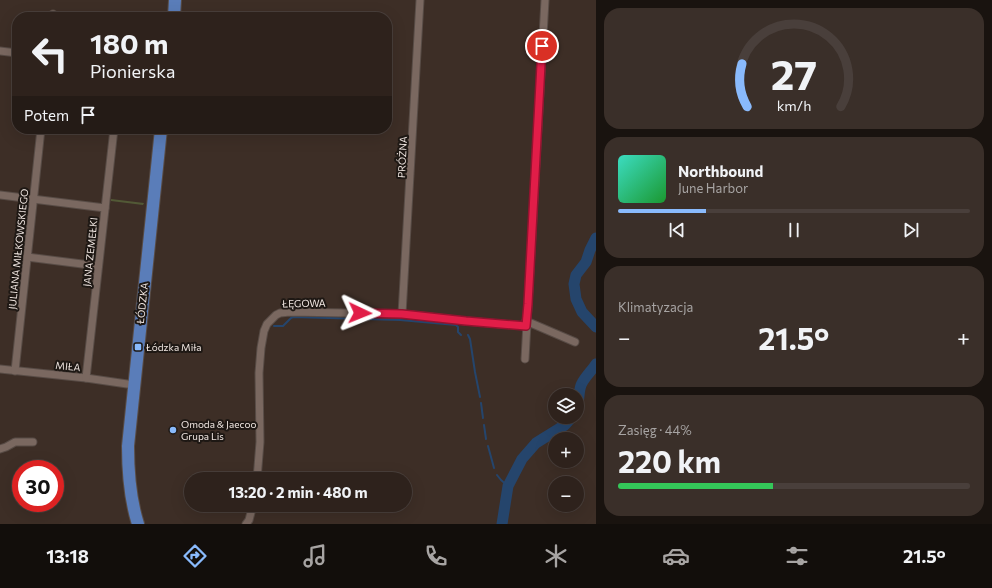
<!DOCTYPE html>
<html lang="pl">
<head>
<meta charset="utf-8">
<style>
  body { margin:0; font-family:Commissioner,sans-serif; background:#3a2f29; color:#f1f3f6; height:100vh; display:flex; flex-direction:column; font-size:15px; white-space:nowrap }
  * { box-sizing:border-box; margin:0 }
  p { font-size:13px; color:#a7a4a3 }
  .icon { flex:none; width:22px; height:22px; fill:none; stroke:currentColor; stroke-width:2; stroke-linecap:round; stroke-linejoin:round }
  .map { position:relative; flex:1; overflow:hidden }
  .panel { display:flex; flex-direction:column; gap:8px; padding:8px; background:#19130f; width:396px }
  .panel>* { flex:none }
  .guide { position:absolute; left:12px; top:12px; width:380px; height:122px; border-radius:16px; box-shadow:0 4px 16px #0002,0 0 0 1px #493f3b; background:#2e221c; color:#f1f3f6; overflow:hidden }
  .controls { position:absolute; left:548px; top:388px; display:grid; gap:8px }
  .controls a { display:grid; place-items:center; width:36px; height:36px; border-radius:50%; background:#2e221c; box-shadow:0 4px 16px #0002,0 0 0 1px #493f3b; font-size:20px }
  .speed { position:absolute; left:12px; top:460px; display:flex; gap:8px; font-size:20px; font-weight:700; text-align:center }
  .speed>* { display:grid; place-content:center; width:52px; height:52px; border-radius:50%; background:#2e221c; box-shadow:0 4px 16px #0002,0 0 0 1px #493f3b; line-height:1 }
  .speed .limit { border:6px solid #d22; background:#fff; color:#111 }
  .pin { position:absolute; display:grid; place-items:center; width:34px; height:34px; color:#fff; margin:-17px; border:2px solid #fff; border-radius:50%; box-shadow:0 1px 4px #0007 }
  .me { position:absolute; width:44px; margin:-22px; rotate:92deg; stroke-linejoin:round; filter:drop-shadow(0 0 3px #0008) }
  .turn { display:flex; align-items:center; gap:14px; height:84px; padding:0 12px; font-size:18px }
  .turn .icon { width:52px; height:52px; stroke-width:2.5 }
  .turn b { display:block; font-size:28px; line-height:34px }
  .then { display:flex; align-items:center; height:38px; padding:0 12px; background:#0003; gap:8px; font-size:15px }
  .big { font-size:30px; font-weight:700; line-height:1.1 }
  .panel .widget { flex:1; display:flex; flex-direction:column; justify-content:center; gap:6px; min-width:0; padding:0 14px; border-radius:16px; background:#3a2f29 }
  .panel .dial { align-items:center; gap:0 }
  .dial svg { height:104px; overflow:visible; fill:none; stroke:#493f3b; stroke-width:7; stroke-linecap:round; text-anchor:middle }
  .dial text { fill:#f1f3f6; stroke:none }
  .song { display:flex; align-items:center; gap:12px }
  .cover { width:48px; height:48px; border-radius:6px; background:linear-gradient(135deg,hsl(170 70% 55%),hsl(130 70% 35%)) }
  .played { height:4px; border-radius:2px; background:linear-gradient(90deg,#89bafc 25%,#493f3b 25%) }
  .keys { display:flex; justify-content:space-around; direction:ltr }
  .heat { display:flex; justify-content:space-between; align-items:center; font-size:22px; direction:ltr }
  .charge { height:6px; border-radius:3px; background:linear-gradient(90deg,#34c759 44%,#493f3b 0) }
  .trip { position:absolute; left:184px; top:472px; width:228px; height:40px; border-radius:20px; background:#2e221c; box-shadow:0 4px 16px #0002,0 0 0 1px #493f3b; font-weight:700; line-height:40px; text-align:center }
  .dock { display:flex; height:64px; justify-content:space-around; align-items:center; background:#120e0b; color:#a7a4a3 }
  .dock .icon { width:28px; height:28px }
  .dock .on { color:#89bafc }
  .dock b { font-size:18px; color:#f1f3f6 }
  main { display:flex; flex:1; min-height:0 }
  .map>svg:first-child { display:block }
  .green { fill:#525936 }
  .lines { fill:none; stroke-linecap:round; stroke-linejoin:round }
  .stream { stroke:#25456c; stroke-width:2 }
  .river { stroke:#25456c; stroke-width:11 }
  .minor-casing { stroke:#584c46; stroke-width:9 }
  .primary-casing { stroke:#584c46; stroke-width:14 }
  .minor { stroke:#7a6860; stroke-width:7 }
  .primary { stroke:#5a7db9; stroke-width:12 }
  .route-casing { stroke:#92132f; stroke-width:10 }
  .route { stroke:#e11d48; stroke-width:7 }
  .poi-dot { fill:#89bafc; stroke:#1e1814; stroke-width:1.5 }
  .labels { text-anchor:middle; stroke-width:4; stroke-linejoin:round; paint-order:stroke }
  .street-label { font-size:10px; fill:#f0e6e1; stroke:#1e1814 }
  .poi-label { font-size:10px; fill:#f0e6e1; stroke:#1e1814; text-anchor:start }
</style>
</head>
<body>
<main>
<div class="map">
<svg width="596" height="524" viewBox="0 0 596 524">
  <rect width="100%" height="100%" fill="#3d2e26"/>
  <path class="green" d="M111,199L144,203L143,205L111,201Z"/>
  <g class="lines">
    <g class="stream">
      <path d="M274,326H283L291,318L293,317L400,320L456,325L458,327V332L461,335"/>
      <path d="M468,335L470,339L475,372L480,397"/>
      <path d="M481,403L483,418"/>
      <path d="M484,425L486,439"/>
      <path d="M488,446L494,468"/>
      <path d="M497,475L501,480L508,486"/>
    </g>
    <g class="river">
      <path d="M596,238L590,250L586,262L576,275L574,284L576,299L582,312L596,327"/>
      <path d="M577,406C580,399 578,390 582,383C585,377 592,370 596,364"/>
      <path d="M502,524L508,486L522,459L536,443L565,425L572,417"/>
    </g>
    <defs>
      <g id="minor">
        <path d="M53,17V14"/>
        <path d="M0,51L17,53"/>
        <path d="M0,195L105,208"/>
        <path d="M27,257L98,266"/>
        <path d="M402,314L420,0"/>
        <path d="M526,321L575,342"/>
        <path d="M525,359L545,0"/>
        <path d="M0,369L86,378L134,385"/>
        <path d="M15,371L41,129"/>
        <path d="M86,378L114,129"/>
        <path d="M0,449L6,447L15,442H33"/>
        <path d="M257,479L260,442L259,373L261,348L264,331L267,324L276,315L280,313L290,312L402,314L466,321L526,326"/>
        <path d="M246,524L249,520L253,505"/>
      </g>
      <g id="primary">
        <path d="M174,17L175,0"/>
        <path d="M138,524C130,499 128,473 128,446L161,129"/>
      </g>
    </defs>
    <use href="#minor" class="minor-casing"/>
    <use href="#primary" class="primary-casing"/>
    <use href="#minor" class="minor"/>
    <use href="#primary" class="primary"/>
  </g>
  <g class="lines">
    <defs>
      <path id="route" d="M360,313L402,314L466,321L526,326L528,304L542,46"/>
    </defs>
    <use href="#route" class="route-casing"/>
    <use href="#route" class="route"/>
  </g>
  <g class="poi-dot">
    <rect x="134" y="343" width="8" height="8" rx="2"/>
    <circle cx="173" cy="430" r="4"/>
  </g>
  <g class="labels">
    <g class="street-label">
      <text transform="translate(402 157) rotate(-87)" y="4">PRÓŻNA</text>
      <text transform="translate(18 249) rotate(-84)" y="4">JULIANA MIŁKOWSKIEGO</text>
      <text transform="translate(90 252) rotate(-84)" y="4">JANA ZEMEŁKI</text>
      <text transform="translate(142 303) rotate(-84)" y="4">ŁÓDZKA</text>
      <text transform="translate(304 303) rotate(-1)" y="4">ŁĘGOWA</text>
      <text transform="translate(68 366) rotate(6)" y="4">MIŁA</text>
    </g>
    <g class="poi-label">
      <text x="146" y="351">Łódzka Miła</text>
      <text x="181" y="428">Omoda &amp; Jaecoo<tspan x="181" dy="12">Grupa Lis</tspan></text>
    </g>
  </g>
</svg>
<div class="controls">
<a><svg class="icon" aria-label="layers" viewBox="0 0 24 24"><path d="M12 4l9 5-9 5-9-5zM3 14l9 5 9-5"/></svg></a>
<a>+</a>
<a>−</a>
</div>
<div class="speed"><div class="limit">30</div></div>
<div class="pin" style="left:542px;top:46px;background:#d93025"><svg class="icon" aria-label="arrive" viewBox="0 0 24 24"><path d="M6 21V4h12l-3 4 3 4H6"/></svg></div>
<svg class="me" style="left:360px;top:313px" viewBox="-20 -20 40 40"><path d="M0-17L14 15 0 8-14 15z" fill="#e11d48" stroke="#fff" stroke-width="4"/></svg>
<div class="trip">13:20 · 2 min · 480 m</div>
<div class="guide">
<div class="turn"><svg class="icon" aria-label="left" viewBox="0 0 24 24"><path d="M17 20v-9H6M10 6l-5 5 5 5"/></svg><div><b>180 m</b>Pionierska</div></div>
<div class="then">Potem<svg class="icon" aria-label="arrive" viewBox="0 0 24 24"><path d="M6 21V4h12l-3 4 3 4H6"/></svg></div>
</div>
</div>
<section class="panel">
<div class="widget dial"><svg viewBox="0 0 100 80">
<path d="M14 69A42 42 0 1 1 86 69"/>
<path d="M14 69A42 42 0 0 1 10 36" stroke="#89bafc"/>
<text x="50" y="56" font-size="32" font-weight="700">27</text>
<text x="50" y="72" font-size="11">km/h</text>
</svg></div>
<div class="widget">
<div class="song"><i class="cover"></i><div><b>Northbound</b><p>June Harbor</p></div></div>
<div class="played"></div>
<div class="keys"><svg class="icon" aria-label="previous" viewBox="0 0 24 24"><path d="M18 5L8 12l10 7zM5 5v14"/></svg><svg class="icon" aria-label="pause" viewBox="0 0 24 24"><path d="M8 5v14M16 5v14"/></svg><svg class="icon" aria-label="next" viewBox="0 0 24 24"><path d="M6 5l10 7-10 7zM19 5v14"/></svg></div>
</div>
<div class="widget"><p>Klimatyzacja</p>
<div class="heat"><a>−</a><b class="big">21.5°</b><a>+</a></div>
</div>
<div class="widget"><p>Zasięg · 44%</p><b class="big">220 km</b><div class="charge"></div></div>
</section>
</main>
<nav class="dock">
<b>13:18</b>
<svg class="icon on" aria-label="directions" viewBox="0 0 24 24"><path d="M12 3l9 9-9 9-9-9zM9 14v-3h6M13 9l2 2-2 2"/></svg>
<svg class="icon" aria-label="music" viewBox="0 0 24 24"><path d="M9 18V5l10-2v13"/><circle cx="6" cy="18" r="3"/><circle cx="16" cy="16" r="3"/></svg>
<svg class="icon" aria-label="phone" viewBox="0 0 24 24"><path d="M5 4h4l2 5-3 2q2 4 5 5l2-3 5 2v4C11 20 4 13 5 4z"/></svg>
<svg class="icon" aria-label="climate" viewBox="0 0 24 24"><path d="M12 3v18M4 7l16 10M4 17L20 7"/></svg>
<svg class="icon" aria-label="car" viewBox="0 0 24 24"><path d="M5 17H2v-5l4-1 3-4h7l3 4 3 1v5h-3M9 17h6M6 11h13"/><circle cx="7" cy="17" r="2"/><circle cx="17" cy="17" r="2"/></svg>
<svg class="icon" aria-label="filters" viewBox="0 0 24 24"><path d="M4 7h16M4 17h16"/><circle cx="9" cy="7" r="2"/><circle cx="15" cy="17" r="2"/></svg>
<b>21.5°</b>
</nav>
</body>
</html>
